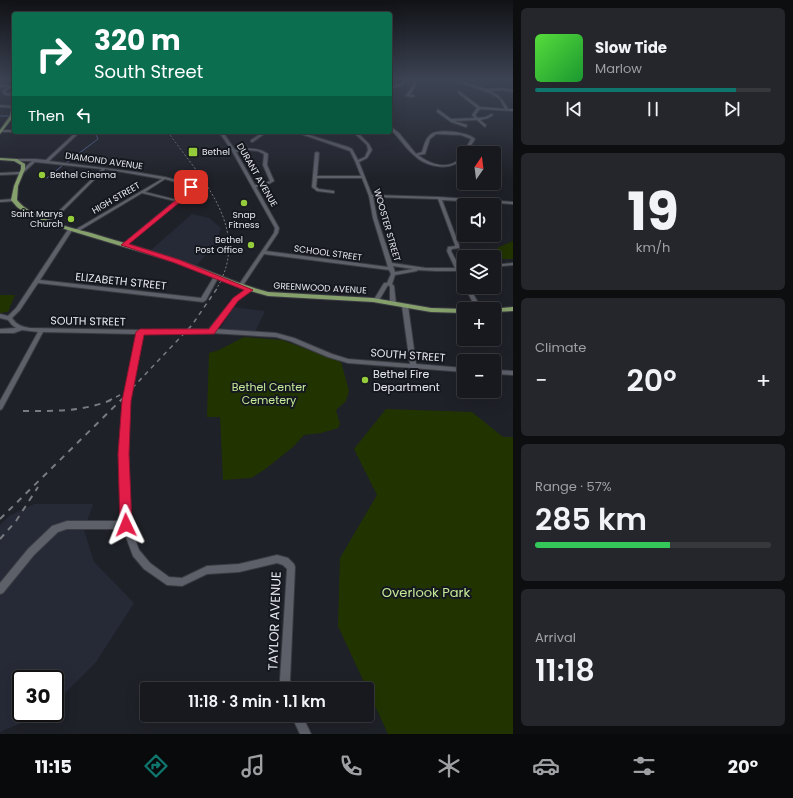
<!DOCTYPE html>
<html lang="en">
<head>
<meta charset="utf-8">
<style>
  body { margin:0; font-family:Poppins,sans-serif; background:#24262b; color:#f1f3f6; height:100vh; display:flex; flex-direction:column; font-size:15px; white-space:nowrap }
  * { box-sizing:border-box; margin:0 }
  p { font-size:13px; color:#9ea0a4 }
  .icon { flex:none; width:22px; height:22px; fill:none; stroke:currentColor; stroke-width:2; stroke-linecap:round; stroke-linejoin:round }
  .map { position:relative; flex:1; overflow:hidden }
  .drawer { display:flex; flex-direction:column; gap:8px; padding:8px; background:#0d0e10; width:280px }
  .drawer>* { flex:none }
  .top-card { position:absolute; left:12px; top:12px; width:380px; height:122px; border-radius:4px; box-shadow:0 4px 16px #0002,0 0 0 1px #36383c; background:#0b6e4f; color:#fff; overflow:hidden }
  .needle { width:26px; rotate:14deg }
  .fabs { position:absolute; left:457px; top:146px; display:grid; gap:8px }
  .fabs a { display:grid; place-items:center; width:44px; height:44px; border-radius:4px; background:#17191e; box-shadow:0 4px 16px #0002,0 0 0 1px #36383c; font-size:20px }
  .speed { position:absolute; left:12px; top:670px; display:flex; gap:8px; font-size:20px; font-weight:700; text-align:center }
  .speed>* { display:grid; place-content:center; width:52px; height:52px; border-radius:50%; background:#17191e; box-shadow:0 4px 16px #0002,0 0 0 1px #36383c; line-height:1 }
  .speed .limit { border:2px solid #111; border-radius:6px; background:#fff; color:#111 }
  .pin { position:absolute; display:grid; place-items:center; width:34px; height:34px; color:#fff; margin:-17px; border-radius:8px; box-shadow:0 2px 6px #0006 }
  .me { position:absolute; width:44px; margin:-22px; rotate:358deg; stroke-linejoin:round; filter:drop-shadow(0 0 3px #0008) }
  .turn { display:flex; align-items:center; gap:14px; height:84px; padding:0 16px; font-size:18px }
  .turn .icon { width:52px; height:52px; stroke-width:2.5 }
  .turn b { display:block; font-size:28px; line-height:34px }
  .then { display:flex; align-items:center; height:38px; padding:0 16px; background:#0003; gap:8px; font-size:15px }
  .big { font-size:30px; font-weight:600; line-height:1.1 }
  .drawer .card { flex:1; display:flex; flex-direction:column; justify-content:center; gap:6px; min-width:0; padding:0 14px; border-radius:6px; background:#24262b }
  .drawer .dial { align-items:center; gap:0 }
  .dial b { font-size:52px; line-height:1 }
  .song { display:flex; align-items:center; gap:12px }
  .cover { width:48px; height:48px; border-radius:6px; background:linear-gradient(135deg,hsl(110 70% 55%),hsl(130 70% 35%)) }
  .played { height:4px; border-radius:2px; background:linear-gradient(90deg,#0f766e 85%,#36383c 85%) }
  .keys { display:flex; justify-content:space-around; direction:ltr }
  .heat { display:flex; justify-content:space-between; align-items:center; font-size:22px; direction:ltr }
  .charge { height:6px; border-radius:3px; background:linear-gradient(90deg,#34c759 57%,#36383c 0) }
  .trip { position:absolute; left:140px; top:682px; width:234px; height:40px; border-radius:4px; background:#17191e; box-shadow:0 4px 16px #0002,0 0 0 1px #36383c; font-weight:600; line-height:40px; text-align:center }
  .dock { display:flex; height:64px; justify-content:space-around; align-items:center; background:#090a0c; color:#9ea0a4 }
  .dock .icon { width:28px; height:28px }
  .dock .on { color:#0f766e }
  .dock b { font-size:18px; color:#f1f3f6 }
  main { display:flex; flex:1; min-height:0 }
  .map>svg:first-child { display:block }
  .built { fill:#262a37 }
  .green { fill:#213400 }
  .lines { fill:none; stroke-linecap:round; stroke-linejoin:round }
  .stream { stroke:#576397; stroke-width:1 }
  .minor-casing { stroke:#3a3b42; stroke-width:2 }
  .major-casing { stroke:#3a3b42; stroke-width:2 }
  .minor { fill:#5d6069; fill-rule:evenodd }
  .major { fill:#86a06c; fill-rule:evenodd }
  .rail-far2 { stroke:#797b81; stroke-width:1; stroke-dasharray:2 2; stroke-linecap:butt }
  .rail-far1 { stroke:#797b81; stroke-width:1.5; stroke-dasharray:4.5 4.5; stroke-linecap:butt }
  .rail { stroke:#797b81; stroke-width:2; stroke-dasharray:6 6; stroke-linecap:butt }
  .route { fill:#e11d48; stroke:#92132f }
  .poi-dot { fill:#95cc3b; stroke:#16181f; stroke-width:1.5 }
  .labels { text-anchor:middle; stroke-width:4; stroke-linejoin:round; paint-order:stroke }
  .far-poi-label { font-size:9px; fill:#e7e8ee; stroke:#16181f; text-anchor:start }
  .far-street-label { font-size:9px; fill:#e7e8ee; stroke:#16181f }
  .street-label { font-size:11px; fill:#e7e8ee; stroke:#16181f }
  .poi-label { font-size:11px; fill:#e7e8ee; stroke:#16181f; text-anchor:start }
  .park-label { font-size:11px; fill:#c4ea97; stroke:#16181f }
  .near-park-label { font-size:13px; fill:#c4ea97; stroke:#16181f }
  .near-street-label { font-size:13px; fill:#e7e8ee; stroke:#16181f }
</style>
</head>
<body>
<main>
<div class="map">
<svg width="513" height="734" viewBox="0 0 513 734">
  <rect width="100%" height="100%" fill="#1f2128"/>
  <g class="built">
    <path d="M192,214L209,218L221,228L216,243L197,265L151,250Z"/>
    <path d="M233,307L265,311L255,332L220,329Z"/>
    <path d="M34,504H93L84,530L94,562L134,603L96,662L55,703V679H21V713H45L0,732V525L9,516Z"/>
  </g>
  <g class="green">
    <path d="M513,241V259H500V255L497,252V248Z"/>
    <path d="M0,295H15L8,312L0,313Z"/>
    <path d="M244,337L282,340L341,362L349,391L346,401L336,410L340,424L338,428L321,433L304,435L293,447L264,470L251,478L223,480L220,417H207L209,353L219,350Z"/>
    <path d="M386,409L472,412L503,437H513V734H388L338,626L340,558L377,495L354,449Z"/>
  </g>
  <g class="lines">
    <g class="stream">
      <path d="M0,116H14"/>
      <path d="M66,163L98,139L96,135L98,132"/>
      <path d="M47,178L62,166"/>
    </g>
    <defs>
      <g id="minor">
        <path d="M408,79L415,80L417,83L410,95H414V97L405,96L407,94L415,83L413,81Z"/>
        <path d="M449,79H451L487,89L502,88L513,90V92L502,90L490,91C499,95 503,100 508,109H513V111L480,109L475,115L478,118L486,117L492,114L493,115L488,118L480,120L486,125L485,127L477,120L454,121L467,125L466,127L451,122L437,112V110H439L451,119L475,118L472,115L477,108L458,93L459,91L480,107L505,109L500,99L490,93Z"/>
        <path d="M405,80H407L402,86L390,89V87L400,84Z"/>
        <path d="M14,84V86L5,91L7,93L14,94V96L5,95L2,91L9,87H0V85L11,86Z"/>
        <path d="M0,105L13,106L14,108L0,107Z"/>
        <path d="M390,126L399,133L416,154L422,152C424,146 425,139 430,135C438,128 467,132 475,139L466,153H464C464,158 460,162 455,164C443,170 424,165 415,156C405,148 399,137 390,129ZM436,134L461,135L471,139C467,146 463,155 457,161C445,170 428,163 418,155L425,154L430,139Z"/>
        <rect x="0" y="130" width="14" height="2"/>
        <path d="M76,132H80L49,161L135,172L165,177L192,184L193,187L179,202L125,246H123V244L175,201L142,193L77,232L73,231L162,179L105,169L59,215L46,222H44V220L57,213L102,169L35,162L22,174L0,175V173L20,172L32,161H14V159H35L46,160ZM165,179L189,186V187L177,200L145,192Z"/>
        <path d="M219,132H223L235,150C246,148 258,147 268,154L267,165L274,181L267,185L256,187L279,228L278,233L266,251L388,267L373,218L369,196L362,178H317L316,187L319,189L334,191V193H333L317,191L312,187L315,153L317,152L319,153L317,176H361L355,161L350,151L295,132H300L348,147L352,149L358,160L365,157L368,150L367,145L353,132H357L369,144L372,150L367,158L359,162L372,195L439,197L513,202V204L442,200L459,245V248L452,249L451,251L460,268H464V270L461,271L464,277V283L462,282L456,271H436L417,270V271L395,275L392,284L394,286L396,304L395,305H391L390,304V287L388,285L378,302H374L373,301L384,283H387L391,274L389,270L264,254L242,287L240,288L238,286L274,233L275,228L232,151ZM246,150L258,151L264,154L263,165L270,181L265,183L255,185L236,152ZM373,197L438,199L455,245V246L448,247L447,251L455,268H426L392,263L377,218ZM393,266L413,269L395,272Z"/>
        <path d="M263,132H267L253,142H251V140Z"/>
        <path d="M14,199H15V201L0,202V200Z"/>
        <path d="M69,228L73,229L40,280L201,298L215,275H219V276L206,300L203,302L38,283L20,310L12,318C17,325 22,327 30,328L140,330L209,329L234,298L249,287L251,288V290L238,300L215,329L276,333L294,338L332,354L348,359L410,364L402,306L405,304L408,306L416,364L464,368V372L348,363L328,357L290,341L276,337L211,333L142,334L129,401L128,453L130,525L139,550L150,563L169,577L182,578L207,566L239,564L277,555L288,558L294,564L295,567L290,680L292,689H282L280,680L287,569L283,565L277,563L239,572L207,574L182,586L167,585L144,569L133,556L123,529H67L58,532L34,555L3,593L0,594V583L28,549L52,526L67,521H122L120,453L123,401L137,334L43,332L2,409L0,410V401L38,332L22,330L14,333H0V329L16,328L12,325L8,320L0,318V314L8,316L16,308Z"/>
        <path d="M513,263V265L494,267V265Z"/>
        <path d="M465,287H469L482,309H476Z"/>
        <path d="M494,370L513,371V375L494,374Z"/>
        <path d="M291,715H302L311,734H300Z"/>
      </g>
      <g id="major">
        <path d="M14,105V116L0,134V130L10,116L12,106Z"/>
        <path d="M0,158L17,159L25,164V169L18,186L17,200C33,219 68,227 91,233C120,242 150,250 179,260C209,270 237,284 268,292L373,298L431,308L464,309H465L464,313L431,312L373,302L268,296L247,290L174,262L58,227L27,214L17,207L11,200L14,186L21,169V165L14,161L0,160Z"/>
        <path d="M513,307V311L494,312V309H491Z"/>
      </g>
    </defs>
    <use href="#minor" class="minor-casing"/>
    <use href="#major" class="major-casing"/>
    <use href="#minor" class="minor"/>
    <use href="#major" class="major"/>
    <path class="rail-far2" d="M168,132C201,179 252,228 217,288"/>
    <g class="rail-far1">
      <path d="M108,401L122,394"/>
      <path d="M120,401L192,325L218,287"/>
    </g>
    <g class="rail">
      <path d="M23,411C53,411 82,412 111,400"/>
      <path d="M0,519L121,400"/>
      <path d="M0,539L16,521L38,487"/>
    </g>
  </g>
  <linearGradient id="sky" x2="0" y2="1"><stop stop-color="#111216"/><stop offset="0.44" stop-color="#3c4353"/><stop offset="1" stop-color="#3c4353" stop-opacity="0"/></linearGradient>
  <rect width="513" height="181" fill="url(#sky)"/>
  <path class="route" d="M189,186L194,187L180,202L129,244L180,260L253,290L238,301L214,334L144,335L131,401L129,454L132,525L130,529L126,531L122,529L120,525L118,454L122,401L136,332L140,329H209L233,298L244,290L175,263L121,245L176,200Z"/>
  <g class="poi-dot">
    <rect x="188" y="147" width="10" height="10" rx="2"/>
    <circle cx="42" cy="175" r="4"/>
    <circle cx="244" cy="203" r="4"/>
    <circle cx="71" cy="219" r="4"/>
    <circle cx="251" cy="245" r="4"/>
    <circle cx="365" cy="380" r="4"/>
  </g>
  <g class="labels">
    <g class="far-poi-label">
      <text x="202" y="155">Bethel</text>
      <text x="50" y="178">Bethel Cinema</text>
      <text x="63" y="217" text-anchor="end">Saint Marys<tspan x="63" dy="10">Church</tspan></text>
      <text x="244" y="218" text-anchor="middle">Snap<tspan x="244" dy="10">Fitness</tspan></text>
      <text x="243" y="243" text-anchor="end">Bethel<tspan x="243" dy="10">Post Office</tspan></text>
    </g>
    <g class="far-street-label">
      <text transform="translate(104 161) rotate(8)" y="3">DIAMOND AVENUE</text>
      <text transform="translate(257 175) rotate(60)" y="3">DURANT AVENUE</text>
      <text transform="translate(116 198) rotate(-30)" y="3">HIGH STREET</text>
      <text transform="translate(387 225) rotate(74)" y="3">WOOSTER STREET</text>
      <text transform="translate(328 253) rotate(8)" y="3">SCHOOL STREET</text>
      <text transform="translate(320 288) rotate(3)" y="3">GREENWOOD AVENUE</text>
    </g>
    <g class="street-label">
      <text transform="translate(121 281) rotate(6)" y="4">ELIZABETH STREET</text>
      <text transform="translate(88 321) rotate(1)" y="4">SOUTH STREET</text>
      <text transform="translate(408 355) rotate(4)" y="4">SOUTH STREET</text>
    </g>
    <g class="poi-label">
      <text x="373" y="378">Bethel Fire<tspan x="373" dy="13">Department</tspan></text>
    </g>
    <g class="park-label">
      <text x="269" y="391">Bethel Center<tspan x="269" dy="13">Cemetery</tspan></text>
    </g>
    <g class="near-park-label">
      <text x="426" y="597">Overlook Park</text>
    </g>
    <g class="near-street-label">
      <text transform="translate(274 621) rotate(-88)" y="5">TAYLOR AVENUE</text>
    </g>
  </g>
</svg>
<div class="fabs">
<a><svg class="needle" viewBox="-14 -14 28 28"><path d="M0-13l5 13h-10z" fill="#e53935"/><path d="M0 13l5-13h-10z" fill="#9ea0a4"/></svg></a>
<a><svg class="icon" aria-label="sound" viewBox="0 0 24 24"><path d="M4 9h4l5-4v14l-5-4H4zM17 9q2 3 0 6"/></svg></a>
<a><svg class="icon" aria-label="layers" viewBox="0 0 24 24"><path d="M12 4l9 5-9 5-9-5zM3 14l9 5 9-5"/></svg></a>
<a>+</a>
<a>−</a>
</div>
<div class="speed"><div class="limit">30</div></div>
<div class="pin" style="left:191px;top:187px;background:#d93025"><svg class="icon" aria-label="arrive" viewBox="0 0 24 24"><path d="M6 21V4h12l-3 4 3 4H6"/></svg></div>
<svg class="me" style="left:126px;top:525px" viewBox="-20 -20 40 40"><path d="M0-17L14 15 0 8-14 15z" fill="#e11d48" stroke="#fff" stroke-width="4"/></svg>
<div class="trip">11:18 · 3 min · 1.1 km</div>
<div class="top-card">
<div class="turn"><svg class="icon" aria-label="right" viewBox="0 0 24 24"><path d="M7 20v-9h11M14 6l5 5-5 5"/></svg><div><b>320 m</b>South Street</div></div>
<div class="then">Then<svg class="icon" aria-label="left" viewBox="0 0 24 24"><path d="M17 20v-9H6M10 6l-5 5 5 5"/></svg></div>
</div>
</div>
<section class="drawer">
<div class="card">
<div class="song"><i class="cover"></i><div><b>Slow Tide</b><p>Marlow</p></div></div>
<div class="played"></div>
<div class="keys"><svg class="icon" aria-label="previous" viewBox="0 0 24 24"><path d="M18 5L8 12l10 7zM5 5v14"/></svg><svg class="icon" aria-label="pause" viewBox="0 0 24 24"><path d="M8 5v14M16 5v14"/></svg><svg class="icon" aria-label="next" viewBox="0 0 24 24"><path d="M6 5l10 7-10 7zM19 5v14"/></svg></div>
</div>
<div class="card dial"><b>19</b><p>km/h</p></div>
<div class="card"><p>Climate</p>
<div class="heat"><a>−</a><b class="big">20°</b><a>+</a></div>
</div>
<div class="card"><p>Range · 57%</p><b class="big">285 km</b><div class="charge"></div></div>
<div class="card"><p>Arrival</p><b class="big">11:18</b></div>
</section>
</main>
<nav class="dock">
<b>11:15</b>
<svg class="icon on" aria-label="directions" viewBox="0 0 24 24"><path d="M12 3l9 9-9 9-9-9zM9 14v-3h6M13 9l2 2-2 2"/></svg>
<svg class="icon" aria-label="music" viewBox="0 0 24 24"><path d="M9 18V5l10-2v13"/><circle cx="6" cy="18" r="3"/><circle cx="16" cy="16" r="3"/></svg>
<svg class="icon" aria-label="phone" viewBox="0 0 24 24"><path d="M5 4h4l2 5-3 2q2 4 5 5l2-3 5 2v4C11 20 4 13 5 4z"/></svg>
<svg class="icon" aria-label="climate" viewBox="0 0 24 24"><path d="M12 3v18M4 7l16 10M4 17L20 7"/></svg>
<svg class="icon" aria-label="car" viewBox="0 0 24 24"><path d="M5 17H2v-5l4-1 3-4h7l3 4 3 1v5h-3M9 17h6M6 11h13"/><circle cx="7" cy="17" r="2"/><circle cx="17" cy="17" r="2"/></svg>
<svg class="icon" aria-label="filters" viewBox="0 0 24 24"><path d="M4 7h16M4 17h16"/><circle cx="9" cy="7" r="2"/><circle cx="15" cy="17" r="2"/></svg>
<b>20°</b>
</nav>
</body>
</html>
